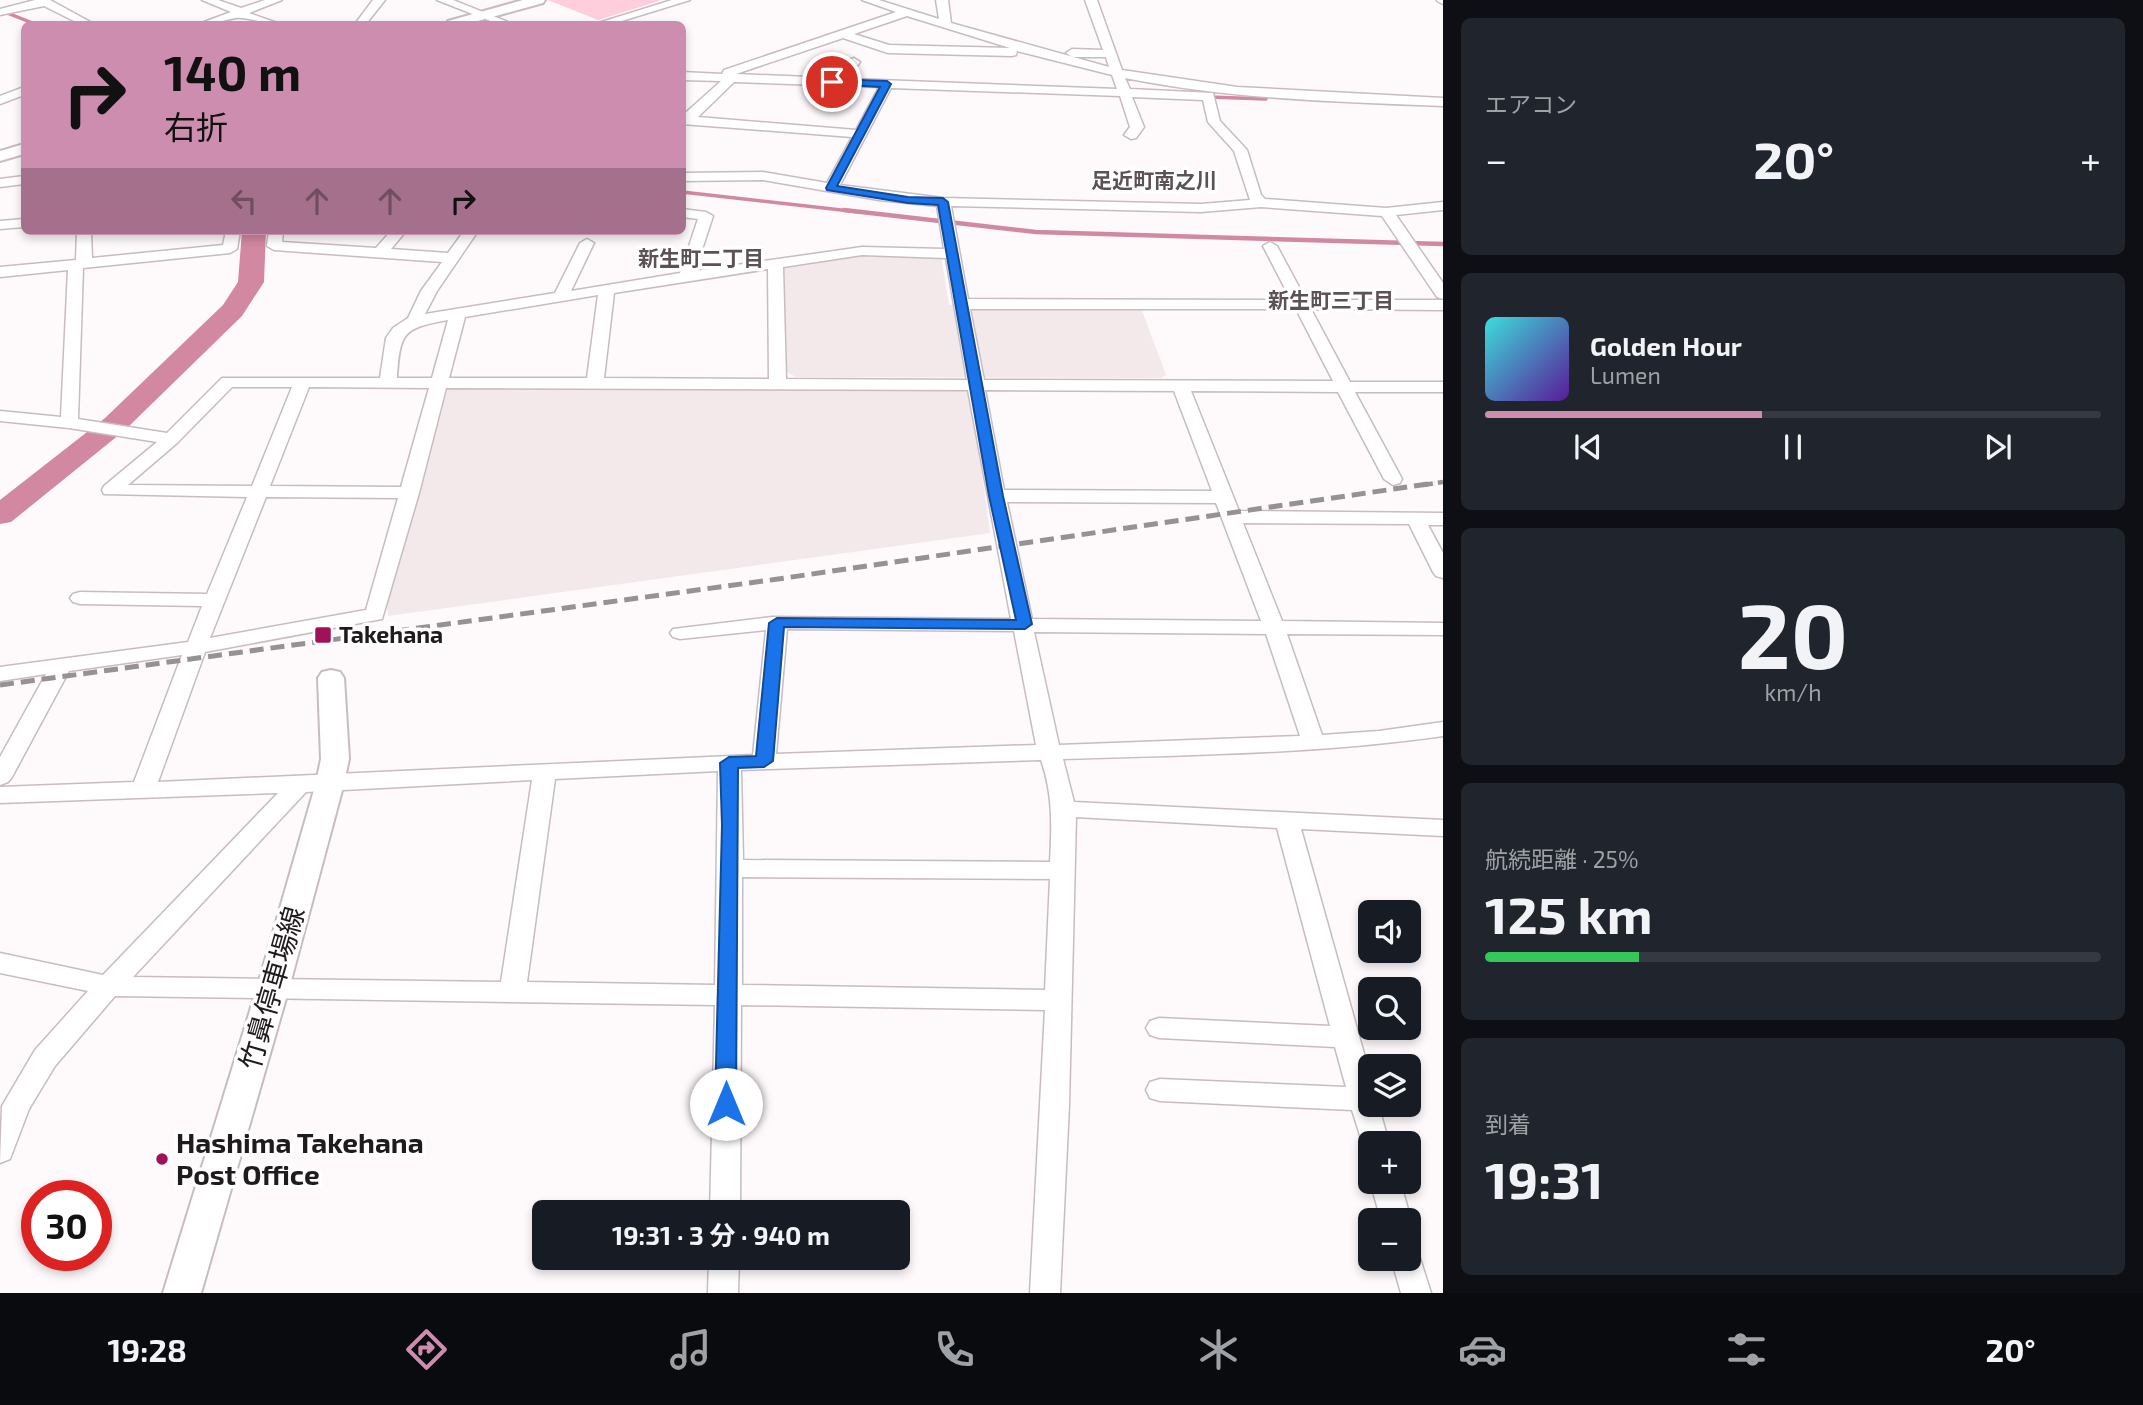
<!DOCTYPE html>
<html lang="ja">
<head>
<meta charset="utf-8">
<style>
  body { margin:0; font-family:"Exo 2","Noto Sans JP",sans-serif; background:#20242c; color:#f1f3f6; height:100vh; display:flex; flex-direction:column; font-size:26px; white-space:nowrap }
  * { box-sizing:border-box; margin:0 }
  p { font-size:23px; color:#9ea1a6 }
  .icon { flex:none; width:38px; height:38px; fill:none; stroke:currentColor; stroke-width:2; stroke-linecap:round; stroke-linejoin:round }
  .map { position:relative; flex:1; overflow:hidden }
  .drawer { display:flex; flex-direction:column; gap:18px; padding:18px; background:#0d0f14; width:700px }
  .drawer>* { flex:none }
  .guide { position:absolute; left:21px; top:21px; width:665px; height:214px; border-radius:10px; box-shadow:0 4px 10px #0003; background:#cd8dae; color:#111; overflow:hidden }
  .buttons { position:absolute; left:1358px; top:900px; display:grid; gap:14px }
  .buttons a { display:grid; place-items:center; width:63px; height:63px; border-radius:10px; background:#171b24; box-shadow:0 4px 10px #0003; font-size:35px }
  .speed { position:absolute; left:21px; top:1180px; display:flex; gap:14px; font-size:35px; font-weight:700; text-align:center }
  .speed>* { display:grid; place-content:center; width:91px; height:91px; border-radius:50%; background:#171b24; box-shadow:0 4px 10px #0003; line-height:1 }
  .speed .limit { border:10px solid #d22; background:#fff; color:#111 }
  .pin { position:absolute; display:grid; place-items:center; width:60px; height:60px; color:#fff; margin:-30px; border:4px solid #fff; border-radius:50%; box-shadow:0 2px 7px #0007 }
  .me { position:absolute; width:77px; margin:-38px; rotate:0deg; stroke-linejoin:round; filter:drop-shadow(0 0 5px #0008) }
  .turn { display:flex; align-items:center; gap:24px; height:147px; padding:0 28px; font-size:32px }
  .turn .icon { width:91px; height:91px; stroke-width:2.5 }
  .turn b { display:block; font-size:49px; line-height:60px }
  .lanes { display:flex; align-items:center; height:66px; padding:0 28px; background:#0003; justify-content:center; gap:35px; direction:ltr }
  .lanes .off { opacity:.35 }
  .big { font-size:52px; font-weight:700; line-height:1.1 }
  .drawer .tile { flex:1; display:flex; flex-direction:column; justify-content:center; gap:10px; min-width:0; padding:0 24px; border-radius:10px; background:#20242c }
  .drawer .dial { align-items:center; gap:0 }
  .dial b { font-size:91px; line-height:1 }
  .song { display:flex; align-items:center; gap:21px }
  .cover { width:84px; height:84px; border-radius:10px; background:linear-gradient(135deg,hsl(180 70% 55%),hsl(270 70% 35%)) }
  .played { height:7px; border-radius:4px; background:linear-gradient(90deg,#cd8dae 45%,#363941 45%) }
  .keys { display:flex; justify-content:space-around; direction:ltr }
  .heat { display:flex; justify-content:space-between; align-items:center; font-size:38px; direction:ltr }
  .charge { height:10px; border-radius:5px; background:linear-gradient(90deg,#34c759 25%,#363941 0) }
  .trip { position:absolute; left:532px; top:1200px; width:378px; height:70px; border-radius:10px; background:#171b24; box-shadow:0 4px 10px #0003; font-weight:700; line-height:70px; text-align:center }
  .menu { display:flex; height:112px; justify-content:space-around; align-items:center; background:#090b0e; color:#9ea1a6 }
  .menu .icon { width:49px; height:49px }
  .menu .current { color:#cd8dae }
  .menu b { font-size:32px; color:#f1f3f6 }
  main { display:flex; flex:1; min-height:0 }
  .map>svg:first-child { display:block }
  .built { fill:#f3e8ea }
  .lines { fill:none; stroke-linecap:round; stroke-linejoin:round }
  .stream-far1 { stroke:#d288a0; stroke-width:3.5 }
  .stream { stroke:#d288a0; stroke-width:4.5 }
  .river { fill:#d288a0; fill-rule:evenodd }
  .building { fill:#fecedc }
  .minor-casing { stroke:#c8bcc0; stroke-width:3 }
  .major-casing { stroke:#c8bcc0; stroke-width:4 }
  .minor { fill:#fff; fill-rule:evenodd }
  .major { fill:#fff; fill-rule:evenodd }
  .rail-far1 { stroke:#969293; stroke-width:4.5; stroke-dasharray:10 5; stroke-linecap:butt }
  .rail { stroke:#969293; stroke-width:5; stroke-dasharray:14 7; stroke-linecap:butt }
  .route { fill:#1a73e8; stroke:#114b97; stroke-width:2 }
  .poi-dot { fill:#a11157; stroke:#fff; stroke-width:2.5 }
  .labels { text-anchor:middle; stroke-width:7; stroke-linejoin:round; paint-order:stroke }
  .far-quarter-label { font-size:21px; font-weight:bold; fill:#5c5255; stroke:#fff }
  .far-neighbourhood-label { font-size:21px; font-weight:bold; fill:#5c5255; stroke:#fff }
  .poi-label { font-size:23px; font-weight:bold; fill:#201c1d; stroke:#fff; text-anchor:start }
  .near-street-label { font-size:28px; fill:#201c1d; stroke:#fff }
  .near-poi-label { font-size:28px; font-weight:bold; fill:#201c1d; stroke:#fff; text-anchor:start }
</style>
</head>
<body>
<main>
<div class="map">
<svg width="1443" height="1293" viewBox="0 0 1443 1293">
  <rect width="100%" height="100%" fill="#fef9fb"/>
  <g class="built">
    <path d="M863,253L941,256L949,305L1135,306L1141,308L1166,375L1162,378L796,377L783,370L778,264Z"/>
    <path d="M458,385L961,389L971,394L990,533L388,616L387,604L443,391Z"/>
  </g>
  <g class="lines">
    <g class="stream-far1">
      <path d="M0,10L35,24"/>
      <path d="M1209,97L1266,99"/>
      <path d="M682,192L859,212"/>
    </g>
    <path class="stream" d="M844,210L1036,232L1443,244"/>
    <path class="river" d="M242,231H266L264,282L242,316L125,430L11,522L0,524V500L105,418L223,305L238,282Z"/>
  </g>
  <path class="building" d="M548,0H659V1L598,20Z"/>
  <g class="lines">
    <defs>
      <g id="minor">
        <path d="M35,0H50L94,24H80L44,6L0,15V9Z"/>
        <path d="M202,0H218L241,8L265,0H282L249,13L280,24C265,25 246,16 236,18C224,20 215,24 203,24L204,22L231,12Z"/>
        <path d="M373,0H385L366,24H355Z"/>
        <path d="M437,0H453L513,24H498Z"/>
        <path d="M672,0H690L612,24H595Z"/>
        <path d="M862,0H879L939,19L936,0H948L951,23L1109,67L1106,57H1072L1066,53L1072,49L1103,50L1085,0H1097L1122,70L1237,87L1443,98V106C1337,102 1230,99 1125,78L1130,89L1213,93L1220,121L1247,150L1261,195L1265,199L1386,208L1443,202V210L1396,215L1443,283V299L1437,297L1382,216L1261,207L1201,212L951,206L968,299L1291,300L1263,246L1270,242L1277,246L1306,300H1443V310L1311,309L1350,382H1443V392H1355L1402,479L1400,483L1393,485L1384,479L1338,392L1191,391L1239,511L1443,513V525H1428L1443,553V578L1436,576L1433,572L1409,524L1243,523L1282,621L1443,623V635L1287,634L1322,735L1379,731L1443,722V736C1317,754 1190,755 1063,759L1074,802L1443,820V836L1301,829L1370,1075V1104H1378L1389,1143H1370V1153L1365,1151L1352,1110L1160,1101L1150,1098L1146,1090L1150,1082L1160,1079L1346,1087L1335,1047L1159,1038L1150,1035L1146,1028L1150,1021L1159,1018L1330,1026L1277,828L1076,817L1069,1105L1060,1293H1030L1045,1010L741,1005L740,1213H710L715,1005L115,996L55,1066L29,1109L10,1159L0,1163L2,1106L35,1050L88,991L0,973V953L103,975L278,793L0,803V787L134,782L182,655L69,671L12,777L8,782L0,785V757L46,674L0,681V667L188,642L202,606L80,604L73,602L70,598L73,594L80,592L207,594L247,497L104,494L102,490L104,486L157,442L69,428L0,421V411L61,417L68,270L0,277V267L76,260L77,231H91L92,258L223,245L226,231H240L237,249L230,253L83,268L78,419L167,433L222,378H380L386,338L393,328L408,318L421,291L442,262L274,250L267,246L269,231H283L282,242L376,248L391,231H406L391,249L448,253L464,231H478L437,291L425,314L555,293L580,243L587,239L594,243L571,291L680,273L698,219L682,217V209L706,212L713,216L695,271L862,247L944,249L937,206L879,200L763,180L682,181V173L763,172L827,183L852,137L682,124V116L721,81L682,80V72L722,74L724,70L896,12ZM907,16L1010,48L889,45L854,34ZM843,38L888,53L1012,56L1016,55L1017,51L1112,75L1117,89L827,78L858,65L860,62L854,58L809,77L736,74ZM734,82L879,87L856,130L698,117ZM891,88L1120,96L1130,127L1124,135L1131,139L1136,138L1144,127L1132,97L1203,100L1208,122L1234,151L1250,200L1201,204L943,198L840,185ZM862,255L946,258L967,380L786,379L783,267ZM768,269L769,379L604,378L614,293ZM598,295L587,378H449L465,317ZM970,309H1296L1333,381L984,380ZM448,320L432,378H397C400,332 403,328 448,320ZM232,387H292L252,486L128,485L177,443ZM309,387L429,388L401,487L270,486ZM446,388L968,390L1011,619L772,617L673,629L670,633L673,637L680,639L766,630L753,755L158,782L205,652L382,619L419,493ZM985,390L1174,391L1212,491L1004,490ZM266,497L398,498L366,610L210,638ZM1007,502L1216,503L1261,621L1032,619ZM787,629L1014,631L1036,745L776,754ZM1034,632L1266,634L1300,736L1059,745ZM1041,760C1053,794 1052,826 1050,862L743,860L741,770ZM718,771L715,985L527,982L555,779ZM532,780L501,982L133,977L306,792ZM742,877L1050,879L1045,990L742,985Z"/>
        <path d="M1443,0V4L1437,1V0Z"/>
        <path d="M24,87V95L0,104V96Z"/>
        <path d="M24,176V184L0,187V179Z"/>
        <path d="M24,219V227L0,229V221Z"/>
        <path d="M1370,1181H1400L1411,1220L1409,1224V1220H1381Z"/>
        <path d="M1409,1246L1417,1249L1431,1293H1401L1391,1258H1409Z"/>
        <path d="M709,1258H739L738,1293H708Z"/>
      </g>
      <g id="major">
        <path d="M523,0H545L543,3L467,24H446L448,21Z"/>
        <path d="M24,144V154L0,161V151Z"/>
        <path d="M331,670L340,672L344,678L349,759L344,783L289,988L201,1293H163L257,988L316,783L321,759L318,678L322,672Z"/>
      </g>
    </defs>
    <use href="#minor" class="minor-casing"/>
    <use href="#major" class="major-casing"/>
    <use href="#minor" class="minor"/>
    <use href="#major" class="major"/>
    <path class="rail-far1" d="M1423,485L1443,482"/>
    <path class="rail" d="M0,685L778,579L1435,483"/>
  </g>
  <path class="route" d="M832,79L887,81L891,84L837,186L908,197L943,198L948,202L1003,496L1032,624L1025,629L784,627L773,761L764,767L738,768L736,1104L733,1110L726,1112L718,1110L715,1104L722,825L720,763L729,757L756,756L769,623L777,618L1016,620L989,496L938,205L908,203L827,190L826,188L880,87L829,84L827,82Z"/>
  <g class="poi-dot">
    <rect x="314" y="626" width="18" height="18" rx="3.5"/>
    <circle cx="162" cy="1159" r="7"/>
  </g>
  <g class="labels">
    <g class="far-quarter-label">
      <text x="1154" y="188">足近町南之川</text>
    </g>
    <g class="far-neighbourhood-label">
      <text x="701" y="266">新生町二丁目</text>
      <text x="1331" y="308">新生町三丁目</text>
    </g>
    <g class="poi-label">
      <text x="339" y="643">Takehana</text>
    </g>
    <g class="near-street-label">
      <text transform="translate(272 988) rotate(-74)" y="10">竹鼻停車場線</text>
    </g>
    <g class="near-poi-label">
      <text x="176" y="1153">Hashima Takehana<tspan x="176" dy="32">Post Office</tspan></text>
    </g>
  </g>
</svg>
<div class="buttons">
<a><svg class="icon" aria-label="sound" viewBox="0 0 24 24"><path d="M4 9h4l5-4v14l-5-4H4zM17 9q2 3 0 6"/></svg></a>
<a><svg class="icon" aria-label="search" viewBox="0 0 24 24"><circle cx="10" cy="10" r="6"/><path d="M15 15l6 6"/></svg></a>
<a><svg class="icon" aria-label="layers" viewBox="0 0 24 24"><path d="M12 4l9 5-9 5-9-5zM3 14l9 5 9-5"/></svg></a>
<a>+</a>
<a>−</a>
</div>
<div class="speed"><div class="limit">30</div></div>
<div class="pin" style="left:832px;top:82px;background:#d93025"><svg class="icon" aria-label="arrive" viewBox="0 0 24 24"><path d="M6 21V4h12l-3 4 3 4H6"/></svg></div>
<svg class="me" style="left:726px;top:1104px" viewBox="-20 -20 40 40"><circle r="19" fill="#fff"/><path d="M0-13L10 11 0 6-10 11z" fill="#1a73e8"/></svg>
<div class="trip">19:31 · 3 分 · 940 m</div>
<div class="guide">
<div class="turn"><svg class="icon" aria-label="right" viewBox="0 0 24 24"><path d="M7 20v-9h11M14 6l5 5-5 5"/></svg><div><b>140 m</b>右折</div></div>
<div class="lanes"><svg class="icon off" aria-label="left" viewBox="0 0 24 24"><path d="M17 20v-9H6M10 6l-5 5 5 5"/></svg><svg class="icon off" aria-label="ahead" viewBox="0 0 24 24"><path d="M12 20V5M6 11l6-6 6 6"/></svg><svg class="icon off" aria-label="ahead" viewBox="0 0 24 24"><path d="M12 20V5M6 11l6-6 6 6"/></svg><svg class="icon" aria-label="right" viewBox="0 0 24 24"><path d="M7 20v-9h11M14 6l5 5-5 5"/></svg></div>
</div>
</div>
<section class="drawer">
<div class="tile"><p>エアコン</p>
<div class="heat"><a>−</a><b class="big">20°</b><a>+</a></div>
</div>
<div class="tile">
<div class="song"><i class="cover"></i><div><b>Golden Hour</b><p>Lumen</p></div></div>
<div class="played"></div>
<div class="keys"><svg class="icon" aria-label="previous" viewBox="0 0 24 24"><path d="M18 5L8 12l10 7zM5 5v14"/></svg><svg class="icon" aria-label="pause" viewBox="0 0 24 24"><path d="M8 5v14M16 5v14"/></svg><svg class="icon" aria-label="next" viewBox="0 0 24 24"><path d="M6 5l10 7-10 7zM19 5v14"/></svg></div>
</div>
<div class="tile dial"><b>20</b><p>km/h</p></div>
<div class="tile"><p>航続距離 · 25%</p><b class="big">125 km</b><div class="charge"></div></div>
<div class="tile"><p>到着</p><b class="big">19:31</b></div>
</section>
</main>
<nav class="menu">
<b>19:28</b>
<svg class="icon current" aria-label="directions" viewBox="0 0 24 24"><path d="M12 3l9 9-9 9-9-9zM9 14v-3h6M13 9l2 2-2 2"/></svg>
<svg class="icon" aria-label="music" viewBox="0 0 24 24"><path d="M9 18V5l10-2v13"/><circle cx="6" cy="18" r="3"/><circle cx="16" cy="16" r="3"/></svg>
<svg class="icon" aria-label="phone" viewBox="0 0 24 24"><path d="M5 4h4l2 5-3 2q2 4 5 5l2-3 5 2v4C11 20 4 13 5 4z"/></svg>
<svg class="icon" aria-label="climate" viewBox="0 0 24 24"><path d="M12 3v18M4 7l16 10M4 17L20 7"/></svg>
<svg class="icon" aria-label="car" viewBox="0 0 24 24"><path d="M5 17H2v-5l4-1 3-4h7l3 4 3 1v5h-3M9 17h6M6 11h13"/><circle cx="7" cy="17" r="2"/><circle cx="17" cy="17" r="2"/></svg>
<svg class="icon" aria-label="filters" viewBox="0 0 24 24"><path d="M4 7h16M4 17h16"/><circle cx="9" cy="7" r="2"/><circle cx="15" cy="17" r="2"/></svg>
<b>20°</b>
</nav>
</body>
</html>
